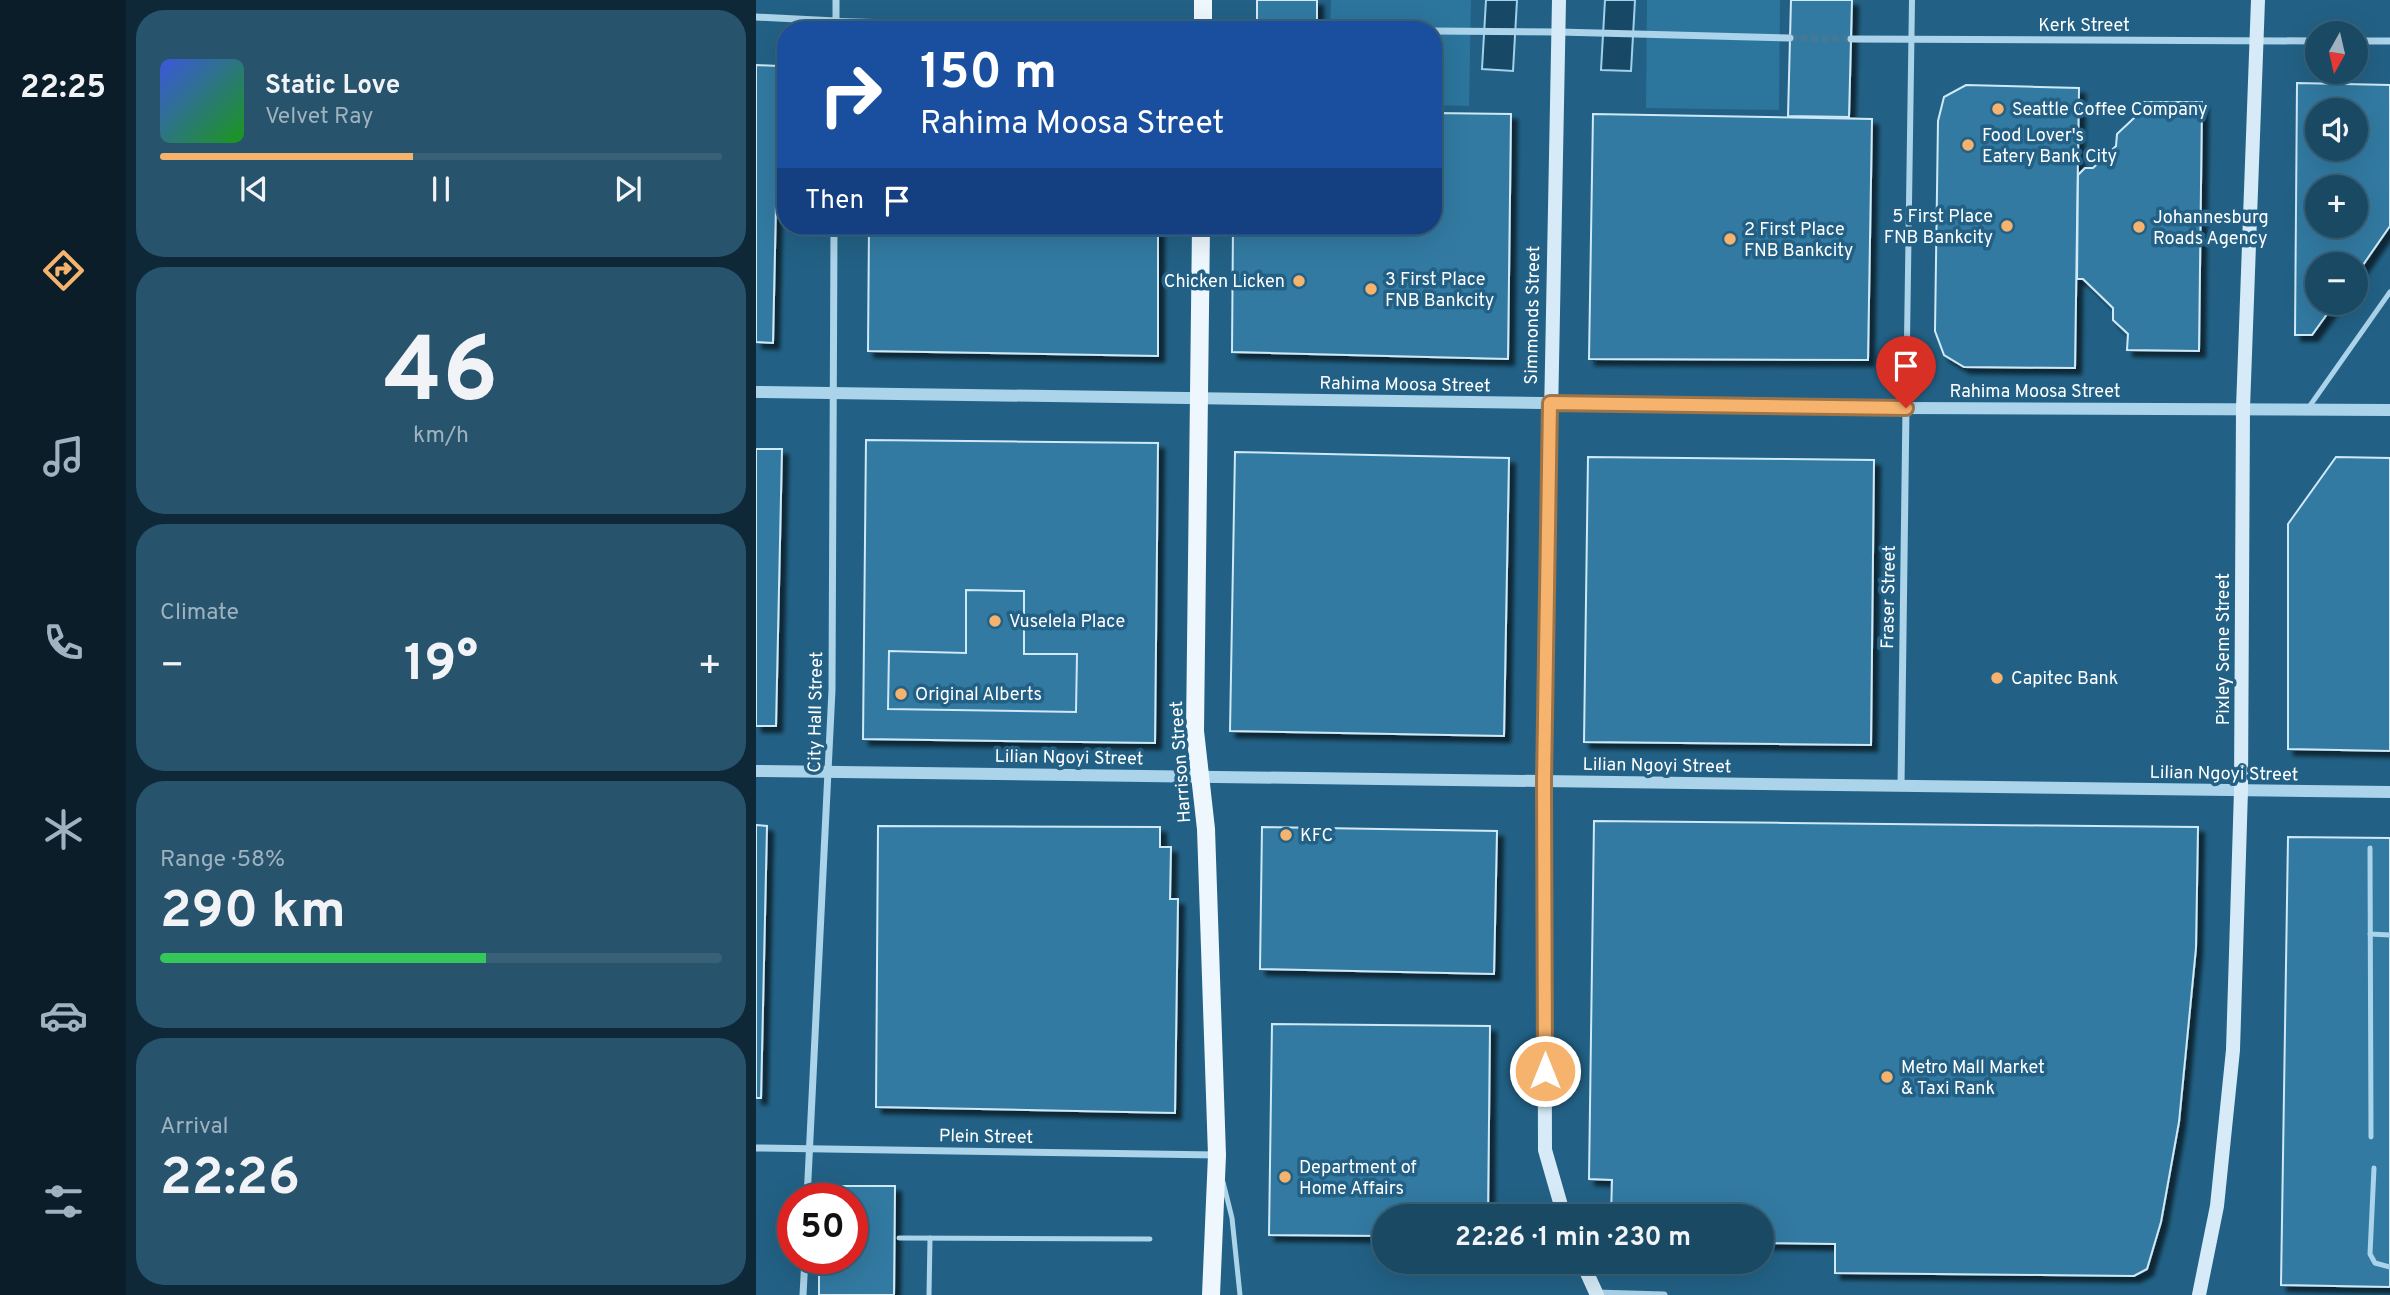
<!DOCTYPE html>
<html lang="en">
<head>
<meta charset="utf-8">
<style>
  body { margin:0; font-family:Overpass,sans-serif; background:#27536d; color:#f1f3f6; height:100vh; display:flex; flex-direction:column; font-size:26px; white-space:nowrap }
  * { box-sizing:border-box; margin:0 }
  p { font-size:23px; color:#9fb2bf }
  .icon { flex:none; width:38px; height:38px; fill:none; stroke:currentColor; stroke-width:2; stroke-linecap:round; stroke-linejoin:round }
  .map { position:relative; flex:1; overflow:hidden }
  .side { display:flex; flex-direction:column; gap:10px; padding:10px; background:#0e2837; width:630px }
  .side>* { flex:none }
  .guide { position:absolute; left:21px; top:21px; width:665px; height:214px; border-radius:28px; box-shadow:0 7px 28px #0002,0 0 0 2px #386178; background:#1a4fa0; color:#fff; overflow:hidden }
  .needle { width:46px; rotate:188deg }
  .tools { position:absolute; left:1549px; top:21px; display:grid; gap:14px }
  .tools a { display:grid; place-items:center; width:63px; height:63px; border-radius:50%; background:#1a4964; box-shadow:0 7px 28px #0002,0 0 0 2px #386178; font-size:35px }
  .speed { position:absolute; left:21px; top:1183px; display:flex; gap:14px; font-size:35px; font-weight:700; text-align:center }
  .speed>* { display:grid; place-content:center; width:91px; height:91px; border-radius:50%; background:#1a4964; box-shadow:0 7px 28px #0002,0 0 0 2px #386178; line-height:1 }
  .speed .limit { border:10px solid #d22; background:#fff; color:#111 }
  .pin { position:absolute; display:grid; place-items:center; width:60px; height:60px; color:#fff; margin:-72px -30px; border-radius:50% 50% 50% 0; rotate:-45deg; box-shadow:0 0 7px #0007 }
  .pin .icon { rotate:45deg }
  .me { position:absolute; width:77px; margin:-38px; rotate:0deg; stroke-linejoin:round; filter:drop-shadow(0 0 5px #0008) }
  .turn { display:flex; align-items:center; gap:24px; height:147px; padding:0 28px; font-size:32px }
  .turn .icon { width:91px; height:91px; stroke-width:2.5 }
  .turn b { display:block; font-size:49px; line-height:60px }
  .then { display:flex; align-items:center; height:66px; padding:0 28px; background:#0003; gap:14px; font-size:26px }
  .big { font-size:52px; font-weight:700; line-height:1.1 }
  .side .widget { flex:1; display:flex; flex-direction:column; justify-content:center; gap:10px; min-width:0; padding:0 24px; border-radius:28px; background:#27536d }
  .side .dial { align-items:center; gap:0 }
  .dial b { font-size:91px; line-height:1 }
  .song { display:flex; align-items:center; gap:21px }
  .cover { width:84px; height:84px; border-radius:10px; background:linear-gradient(135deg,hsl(230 70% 55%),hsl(120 70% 35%)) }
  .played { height:7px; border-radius:4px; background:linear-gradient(90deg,#f5b36d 45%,#386178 45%) }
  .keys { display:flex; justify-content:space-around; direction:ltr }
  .heat { display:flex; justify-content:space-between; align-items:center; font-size:38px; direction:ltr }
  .charge { height:10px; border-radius:5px; background:linear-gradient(90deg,#34c759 58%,#386178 0) }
  .trip { position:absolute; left:616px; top:1204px; width:402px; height:70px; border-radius:35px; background:#1a4964; box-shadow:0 7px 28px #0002,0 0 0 2px #386178; font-weight:700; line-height:70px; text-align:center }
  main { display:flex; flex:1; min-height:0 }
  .tab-bar { display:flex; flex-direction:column; width:126px; justify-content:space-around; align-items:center; background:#0a1d28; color:#9fb2bf }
  .tab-bar .icon { width:49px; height:49px }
  .tab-bar .on { color:#f5b36d }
  .tab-bar b { font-size:32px; color:#f1f3f6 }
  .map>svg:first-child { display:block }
  .green { fill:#2c759d }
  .water { fill:#174865; stroke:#9fd1ea; stroke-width:2 }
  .building { fill:#327aa2; stroke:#cfe9f7; stroke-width:2; fill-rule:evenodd; filter:url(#shadow) }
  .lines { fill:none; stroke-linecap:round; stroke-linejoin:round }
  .minor-tunnel { stroke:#437997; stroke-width:7; stroke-dasharray:7 3.5; stroke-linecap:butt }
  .service { stroke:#abd3e9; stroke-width:5 }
  .pedestrian { stroke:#abd3e9; stroke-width:6 }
  .minor { stroke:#abd3e9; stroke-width:7 }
  .tertiary { stroke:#abd3e9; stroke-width:12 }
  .secondary { stroke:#d6ebf7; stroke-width:14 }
  .primary { stroke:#eef7fe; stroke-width:18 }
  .route-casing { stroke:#9f7447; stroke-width:18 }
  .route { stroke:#f5b36d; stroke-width:12 }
  .poi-dot { fill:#f5b36d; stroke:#226185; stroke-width:2.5 }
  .labels { text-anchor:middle; stroke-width:7; stroke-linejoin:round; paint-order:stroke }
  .street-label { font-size:18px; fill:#fff; stroke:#226185 }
  .poi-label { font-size:18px; fill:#fff; stroke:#226185; text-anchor:start }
</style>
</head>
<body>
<main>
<nav class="tab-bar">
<b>22:25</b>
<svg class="icon on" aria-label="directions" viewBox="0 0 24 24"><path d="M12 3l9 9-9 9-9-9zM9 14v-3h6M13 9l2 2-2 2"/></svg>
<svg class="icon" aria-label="music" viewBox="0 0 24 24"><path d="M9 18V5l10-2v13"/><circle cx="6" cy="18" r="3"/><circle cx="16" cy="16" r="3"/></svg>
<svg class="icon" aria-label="phone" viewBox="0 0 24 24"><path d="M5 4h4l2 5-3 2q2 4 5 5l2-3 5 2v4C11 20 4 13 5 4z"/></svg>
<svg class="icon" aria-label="climate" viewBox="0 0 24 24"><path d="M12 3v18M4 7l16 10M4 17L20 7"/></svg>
<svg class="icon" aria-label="car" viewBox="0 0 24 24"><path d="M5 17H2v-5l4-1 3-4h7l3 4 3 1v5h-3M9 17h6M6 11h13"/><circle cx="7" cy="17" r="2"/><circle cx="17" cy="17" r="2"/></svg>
<svg class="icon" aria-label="filters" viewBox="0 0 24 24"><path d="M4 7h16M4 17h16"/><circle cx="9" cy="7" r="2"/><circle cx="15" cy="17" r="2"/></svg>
</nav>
<section class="side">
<div class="widget">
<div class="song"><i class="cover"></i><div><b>Static Love</b><p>Velvet Ray</p></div></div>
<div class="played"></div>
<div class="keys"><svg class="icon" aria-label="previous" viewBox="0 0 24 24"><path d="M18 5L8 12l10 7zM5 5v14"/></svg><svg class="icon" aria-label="pause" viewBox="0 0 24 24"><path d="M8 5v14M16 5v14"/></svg><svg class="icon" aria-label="next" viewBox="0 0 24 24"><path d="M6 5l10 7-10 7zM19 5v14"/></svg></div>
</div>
<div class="widget dial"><b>46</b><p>km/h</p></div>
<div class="widget"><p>Climate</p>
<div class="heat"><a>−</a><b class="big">19°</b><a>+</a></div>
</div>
<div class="widget"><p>Range · 58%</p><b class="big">290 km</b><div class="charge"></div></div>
<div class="widget"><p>Arrival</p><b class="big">22:26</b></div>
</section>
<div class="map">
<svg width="1634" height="1295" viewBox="0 0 1634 1295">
  <defs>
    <filter id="shadow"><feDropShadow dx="6" dy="6" stdDeviation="2" flood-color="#0009"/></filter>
  </defs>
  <rect width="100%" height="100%" fill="#226185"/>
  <g class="green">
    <path d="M575,0H715L713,106L677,105V30H574Z"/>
    <path d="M891,0H1024L1023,110L890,108Z"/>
  </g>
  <g class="water">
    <path d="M730,0H761L757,71L726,69Z"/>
    <path d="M849,0H879L875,71L845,70Z"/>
  </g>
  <g class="building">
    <rect x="501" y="0" width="60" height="30"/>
    <path d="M1035,0H1096L1093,117L1032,116Z"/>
    <path d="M0,65L23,66L17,343L0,342Z"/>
    <path d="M1541,83L1634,85V226L1600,275V264H1561V303H1579L1556,335H1539ZM1561,110H1600V149H1561ZM1561,187H1600V226H1561Z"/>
    <path d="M1210,85L1323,88L1319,368L1208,367L1188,355L1179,331L1182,121L1188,97Z"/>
    <path d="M1378,102H1446L1443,351L1371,350L1372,334L1357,320V308L1327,279H1321L1322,175L1329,168H1337L1360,146L1361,134L1378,118Z"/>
    <path d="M677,113L755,114L752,359L476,352L477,226H677Z"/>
    <path d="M837,114L1116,119L1112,360L833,359Z"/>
    <path d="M113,226H402V356L112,351Z"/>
    <path d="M110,440L402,443L399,743L107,739Z"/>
    <path d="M0,449H26L20,726H0Z"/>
    <path d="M479,452L753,458L748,736L474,731Z"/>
    <path d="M832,457L1118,460L1115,745L828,742Z"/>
    <path d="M1580,457L1634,458V751L1532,749V524Z"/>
    <path d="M210,590L268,591V654H321L320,712L132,709L133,651L210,653Z"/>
    <path d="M838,821L1442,827L1440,948L1423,1122L1405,1222L1391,1269L1378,1276L1079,1273V1244L1006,1243V1216H855L856,1180L833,1179Z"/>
    <path d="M0,825L11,826L5,1098H0Z"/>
    <path d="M122,826L404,827V847H415L414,899H422L419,1113L120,1107Z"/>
    <path d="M506,827L741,831L738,974L504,969Z"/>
    <path d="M1532,837L1634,838V1287L1525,1285Z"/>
    <path d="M516,1024L734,1026L732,1216H628V1236L513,1235Z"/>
    <path d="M64,1186H139L138,1295H63V1258H96V1199H63Z"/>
  </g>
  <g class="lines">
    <path class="minor-tunnel" d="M1034,38L1095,39"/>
    <g class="service">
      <path d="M1553,407L1634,292"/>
      <path d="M1614,848L1615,1137"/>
      <path d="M1614,934L1634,935"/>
      <path d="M1618,1168L1614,1254L1619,1263L1634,1267"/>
      <path d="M467,1182L476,1218L484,1295"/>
      <path d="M143,1238L394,1239"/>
      <path d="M173,1295L174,1238"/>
    </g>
    <g class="pedestrian">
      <path d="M80,21L420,30"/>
      <path d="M1150,408L1156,0"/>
    </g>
    <g class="minor">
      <path d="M0,17L80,21"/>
      <path d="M80,30V0"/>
      <path d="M677,31L803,32L1034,38"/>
      <path d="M1095,39L1561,41"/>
      <path d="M1600,41H1634"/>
      <path d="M1145,786L1150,408"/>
      <path d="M0,1148L461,1155"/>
      <path d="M51,1199L76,690L78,226"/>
      <path d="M840,1293L908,1295"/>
      <path d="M47,1295L49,1258"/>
    </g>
    <g class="tertiary">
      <path d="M0,392L1150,408L1634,410"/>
      <path d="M0,771L1634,792"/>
    </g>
    <g class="secondary">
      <path d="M803,0L788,781L789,1150L808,1216"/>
      <path d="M826,1262L841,1295"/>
      <path d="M1443,1295L1461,1206L1477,1050L1485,790L1487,408L1502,0"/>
    </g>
    <g class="primary">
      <path d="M447,30V0"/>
      <path d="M445,226L439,731L450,829L461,1155L455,1295"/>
    </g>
  </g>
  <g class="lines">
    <defs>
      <path id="route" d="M789,1071L788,781L794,403L1150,408"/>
    </defs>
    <use href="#route" class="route-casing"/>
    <use href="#route" class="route"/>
  </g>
  <g class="poi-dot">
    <circle cx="1242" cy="109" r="7"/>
    <circle cx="1212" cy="145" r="7"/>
    <circle cx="1251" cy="226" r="7"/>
    <circle cx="1383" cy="227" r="7"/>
    <circle cx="974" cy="239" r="7"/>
    <circle cx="543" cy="281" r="7"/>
    <circle cx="615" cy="289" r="7"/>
    <circle cx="239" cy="621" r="7"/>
    <circle cx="1241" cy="678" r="7"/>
    <circle cx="145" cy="694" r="7"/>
    <circle cx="530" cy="835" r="7"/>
    <circle cx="1131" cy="1077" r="7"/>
    <circle cx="529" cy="1177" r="7"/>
  </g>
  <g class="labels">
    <g class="street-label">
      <text x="1328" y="31">Kerk Street</text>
      <text transform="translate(776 315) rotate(-89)" y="6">Simmonds Street</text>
      <text transform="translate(649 384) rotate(1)" y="6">Rahima Moosa Street</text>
      <text x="1279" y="397">Rahima Moosa Street</text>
      <text transform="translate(1132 597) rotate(-89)" y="6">Fraser Street</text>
      <text transform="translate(1467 649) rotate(-90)" y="6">Pixley Seme Street</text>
      <text transform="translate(59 712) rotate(-89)" y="6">City Hall Street</text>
      <text transform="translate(313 757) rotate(1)" y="6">Lilian Ngoyi Street</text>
      <text transform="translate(424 762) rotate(-94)" y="6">Harrison Street</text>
      <text transform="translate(901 765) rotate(1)" y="6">Lilian Ngoyi Street</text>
      <text transform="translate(1468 773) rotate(1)" y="6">Lilian Ngoyi Street</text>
      <text transform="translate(230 1136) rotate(1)" y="6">Plein Street</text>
    </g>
    <g class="poi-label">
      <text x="1256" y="115">Seattle Coffee Company</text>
      <text x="1226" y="141">Food Lover's<tspan x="1226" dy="21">Eatery Bank City</tspan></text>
      <text x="1237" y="222" text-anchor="end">5 First Place<tspan x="1237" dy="21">FNB Bankcity</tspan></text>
      <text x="1397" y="223">Johannesburg<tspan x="1397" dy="21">Roads Agency</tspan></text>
      <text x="988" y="235">2 First Place<tspan x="988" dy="21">FNB Bankcity</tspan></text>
      <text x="629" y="285">3 First Place<tspan x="629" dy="21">FNB Bankcity</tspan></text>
      <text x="529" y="287" text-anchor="end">Chicken Licken</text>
      <text x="253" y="627">Vuselela Place</text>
      <text x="1255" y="684">Capitec Bank</text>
      <text x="159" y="700">Original Alberts</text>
      <text x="544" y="841">KFC</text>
      <text x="1145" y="1073">Metro Mall Market<tspan x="1145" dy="21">&amp; Taxi Rank</tspan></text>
      <text x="543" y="1173">Department of<tspan x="543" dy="21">Home Affairs</tspan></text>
    </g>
  </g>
</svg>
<div class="tools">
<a><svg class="needle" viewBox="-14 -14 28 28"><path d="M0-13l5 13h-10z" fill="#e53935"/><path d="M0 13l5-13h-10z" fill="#9fb2bf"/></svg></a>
<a><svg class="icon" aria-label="sound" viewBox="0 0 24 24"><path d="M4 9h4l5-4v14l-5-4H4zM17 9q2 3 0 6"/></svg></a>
<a>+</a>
<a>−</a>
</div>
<div class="speed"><div class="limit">50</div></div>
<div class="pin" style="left:1150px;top:408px;background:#d93025"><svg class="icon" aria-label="arrive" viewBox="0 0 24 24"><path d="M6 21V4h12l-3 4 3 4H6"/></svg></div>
<svg class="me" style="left:789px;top:1071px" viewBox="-20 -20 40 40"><circle r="17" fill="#f5b36d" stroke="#fff" stroke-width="3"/><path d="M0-11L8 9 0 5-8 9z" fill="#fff"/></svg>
<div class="trip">22:26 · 1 min · 230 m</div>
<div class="guide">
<div class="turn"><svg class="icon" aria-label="right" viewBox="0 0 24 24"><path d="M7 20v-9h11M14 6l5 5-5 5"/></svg><div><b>150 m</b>Rahima Moosa Street</div></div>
<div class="then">Then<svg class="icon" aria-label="arrive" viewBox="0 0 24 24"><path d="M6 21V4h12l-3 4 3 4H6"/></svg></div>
</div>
</div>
</main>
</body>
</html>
